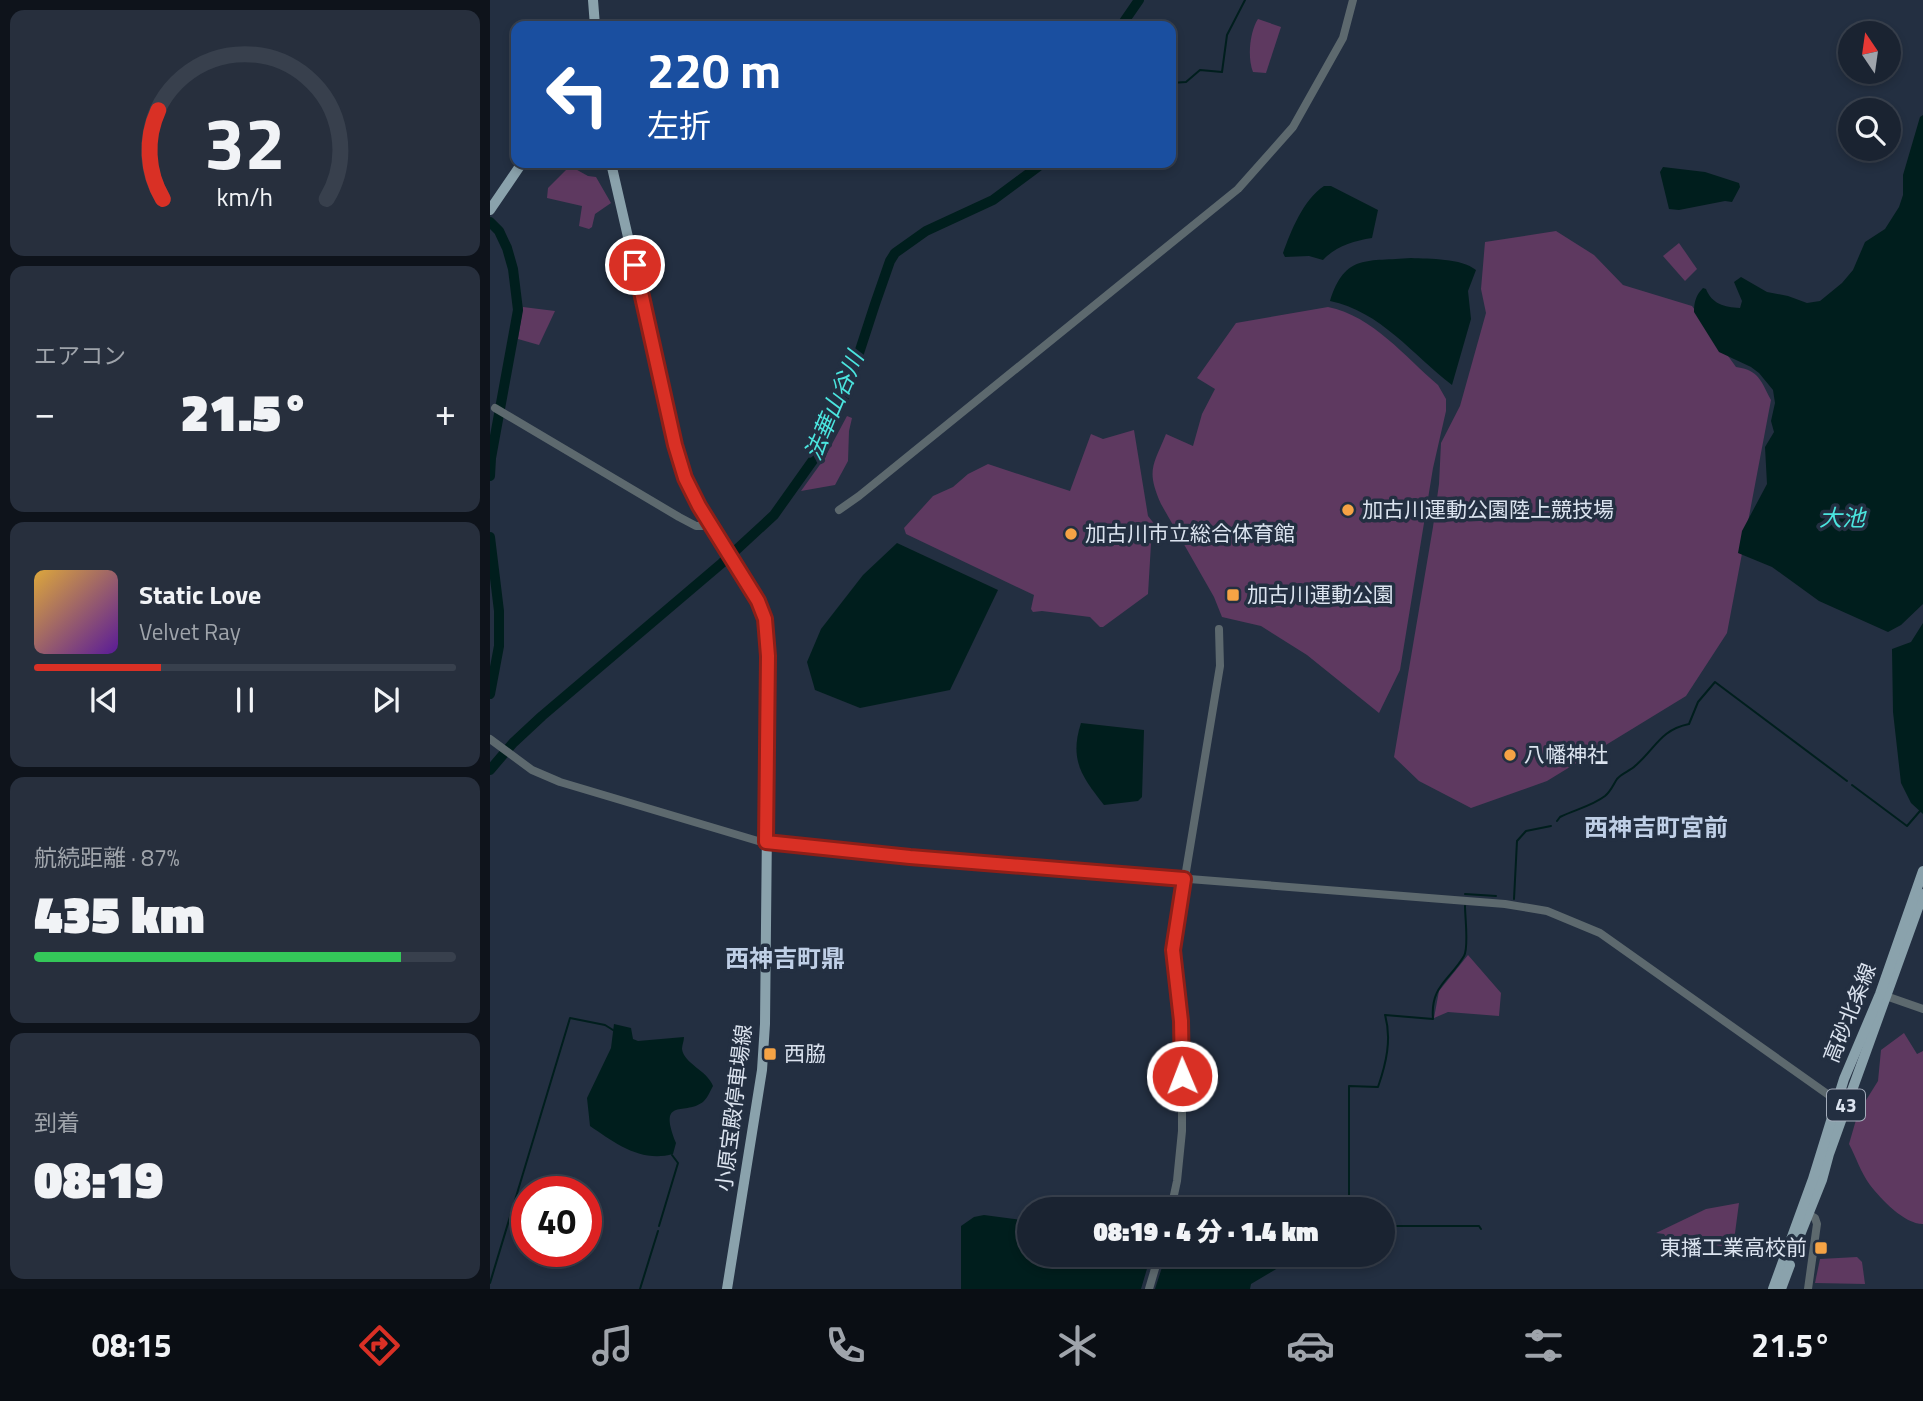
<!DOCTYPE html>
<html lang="ja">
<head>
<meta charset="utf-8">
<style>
  body { margin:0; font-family:"Titillium Web","Noto Sans JP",sans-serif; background:#272f3d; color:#f1f3f6; height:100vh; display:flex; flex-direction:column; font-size:26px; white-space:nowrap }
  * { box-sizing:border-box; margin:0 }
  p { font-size:23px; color:#9fa4ab }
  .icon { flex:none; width:38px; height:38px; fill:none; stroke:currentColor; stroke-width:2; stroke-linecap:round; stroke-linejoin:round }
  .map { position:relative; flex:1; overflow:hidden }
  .sheet { display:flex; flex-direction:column; gap:10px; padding:10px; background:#0e131b; width:490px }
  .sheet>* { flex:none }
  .top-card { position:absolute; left:21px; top:21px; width:665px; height:147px; border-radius:14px; box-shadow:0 4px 10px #0003,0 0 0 2px #38404d; background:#1a4fa0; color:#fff; overflow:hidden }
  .needle { width:46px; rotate:347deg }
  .controls { position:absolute; left:1348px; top:21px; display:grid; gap:14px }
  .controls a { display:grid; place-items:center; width:63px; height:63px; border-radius:50%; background:#1a2331; box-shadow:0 4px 10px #0003,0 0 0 2px #38404d; font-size:35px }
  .speed { position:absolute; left:21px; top:1176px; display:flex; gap:14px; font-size:35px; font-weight:700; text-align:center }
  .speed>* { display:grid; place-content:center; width:91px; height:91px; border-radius:50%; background:#1a2331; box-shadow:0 4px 10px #0003,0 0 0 2px #38404d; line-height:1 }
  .speed .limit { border:10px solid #d22; background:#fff; color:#111 }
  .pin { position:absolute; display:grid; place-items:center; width:60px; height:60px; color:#fff; margin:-30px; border:4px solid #fff; border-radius:50%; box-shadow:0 2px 7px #0007 }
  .me { position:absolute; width:77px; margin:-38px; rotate:359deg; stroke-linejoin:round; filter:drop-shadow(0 0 5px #0008) }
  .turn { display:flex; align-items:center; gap:24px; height:147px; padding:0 21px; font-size:32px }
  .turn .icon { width:91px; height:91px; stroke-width:2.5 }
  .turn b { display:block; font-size:49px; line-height:60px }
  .big { font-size:52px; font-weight:800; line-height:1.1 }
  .sheet .tile { flex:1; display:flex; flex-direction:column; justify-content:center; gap:10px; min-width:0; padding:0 24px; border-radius:14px; background:#272f3d }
  .sheet .dial { align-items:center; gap:0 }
  .dial svg { height:182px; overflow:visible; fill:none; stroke:#38404d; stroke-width:7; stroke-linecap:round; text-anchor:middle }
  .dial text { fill:#f1f3f6; stroke:none }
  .song { display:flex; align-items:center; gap:21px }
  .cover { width:84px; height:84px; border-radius:10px; background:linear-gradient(135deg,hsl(40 70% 55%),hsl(270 70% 35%)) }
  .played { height:7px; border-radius:4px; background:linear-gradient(90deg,#d93025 30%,#38404d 30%) }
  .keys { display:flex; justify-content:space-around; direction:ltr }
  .heat { display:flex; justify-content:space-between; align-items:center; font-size:38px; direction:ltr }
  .charge { height:10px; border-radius:5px; background:linear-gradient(90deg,#34c759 87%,#38404d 0) }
  .trip { position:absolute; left:527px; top:1197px; width:378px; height:70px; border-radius:35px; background:#1a2331; box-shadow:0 4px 10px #0003,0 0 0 2px #38404d; font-weight:800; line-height:70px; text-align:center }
  .tabs { display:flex; height:112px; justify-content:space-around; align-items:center; background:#0a0e14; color:#9fa4ab }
  .tabs .icon { width:49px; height:49px }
  .tabs .selected { color:#d93025 }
  .tabs b { font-size:32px; color:#f1f3f6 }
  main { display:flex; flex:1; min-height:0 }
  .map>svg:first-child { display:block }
  .green { fill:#5e3960 }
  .water { fill:#001e1d }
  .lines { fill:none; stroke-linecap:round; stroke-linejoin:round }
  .stream { stroke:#001e1d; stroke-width:2 }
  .river { stroke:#001e1d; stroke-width:10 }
  .minor { stroke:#5d696e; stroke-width:8 }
  .major { stroke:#8aa2ac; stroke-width:10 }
  .route-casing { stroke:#8d1f18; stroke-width:18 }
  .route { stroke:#d93025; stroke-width:12 }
  .poi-dot { fill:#f5a345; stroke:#232f41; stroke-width:2.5 }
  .labels { text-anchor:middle; stroke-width:7; stroke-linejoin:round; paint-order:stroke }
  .shield { fill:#232f41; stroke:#a4adbb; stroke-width:2 }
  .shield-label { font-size:19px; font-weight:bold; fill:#dbe3ef }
  .poi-label { font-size:21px; fill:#dbe3ef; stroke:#232f41; text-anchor:start }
  .street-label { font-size:21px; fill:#dbe3ef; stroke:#232f41 }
  .water-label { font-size:23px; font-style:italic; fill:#4be5df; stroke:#232f41 }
  .quarter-label { font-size:24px; font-weight:bold; fill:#bfcfe6; stroke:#232f41 }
</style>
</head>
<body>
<main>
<section class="sheet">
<div class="tile dial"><svg viewBox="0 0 100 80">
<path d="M14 69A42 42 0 1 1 86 69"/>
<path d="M14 69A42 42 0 0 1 12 30" stroke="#d93025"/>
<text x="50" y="56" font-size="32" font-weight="700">32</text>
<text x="50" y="72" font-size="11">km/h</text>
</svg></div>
<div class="tile"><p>エアコン</p>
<div class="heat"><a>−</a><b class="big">21.5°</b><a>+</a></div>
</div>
<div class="tile">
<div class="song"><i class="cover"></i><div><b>Static Love</b><p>Velvet Ray</p></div></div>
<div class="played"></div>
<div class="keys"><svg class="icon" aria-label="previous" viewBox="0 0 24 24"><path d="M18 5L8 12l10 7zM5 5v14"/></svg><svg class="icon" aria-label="pause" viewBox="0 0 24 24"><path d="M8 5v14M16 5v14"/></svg><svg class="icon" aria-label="next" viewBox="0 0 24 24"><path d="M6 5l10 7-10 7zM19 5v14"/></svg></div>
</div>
<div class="tile"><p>航続距離 · 87%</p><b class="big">435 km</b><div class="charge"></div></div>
<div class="tile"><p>到着</p><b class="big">08:19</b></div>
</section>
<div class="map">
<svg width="1433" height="1289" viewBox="0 0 1433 1289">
  <rect width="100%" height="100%" fill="#232f41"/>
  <g class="green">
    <path d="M768,19L791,27L776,73L763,72C757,57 760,31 768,19Z"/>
    <path d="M80,166L98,176L106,177L121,203L105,214L102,227L99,229L89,226L92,206L57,198L58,188Z"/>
    <path d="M1066,231L1104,255L1133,285L1202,306L1246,367C1269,370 1271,381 1281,400L1237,633L1196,696L1057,781L981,808L929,781L904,757L943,527L949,484L951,443L970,406L996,313L991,289L995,242Z"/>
    <path d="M1189,243L1207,269L1195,281L1173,256Z"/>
    <path d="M33,307L65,311L49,345L28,339Z"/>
    <path d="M838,307C883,316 915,357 948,385L956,399V411L943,468L910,670L889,713L817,655L771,626L732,617L724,597L671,504C656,470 663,466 676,434L703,446L712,414L725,389L707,378L746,323Z"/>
    <path d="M357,416L362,418L359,431L358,461L345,485L311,491L334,459Z"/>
    <path d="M644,430L658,516L666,526L661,544L658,594L613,627H610L600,617L552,611L543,612L541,609L544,595L416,534L414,528L443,496L463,487L478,474L498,464L580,491L601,434L613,439Z"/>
    <path d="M978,955L1011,993L1009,1016L958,1012L944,1018L949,991Z"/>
    <path d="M1414,1033L1427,1054L1433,1051V1224C1414,1224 1391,1199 1380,1185C1371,1173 1366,1157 1359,1144L1368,1113L1388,1081L1391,1050Z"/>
    <path d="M1249,1203L1243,1248L1176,1237L1174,1234L1166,1233L1216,1209Z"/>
    <path d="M1367,1257L1372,1262L1375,1284L1325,1283L1330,1259Z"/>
  </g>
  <g class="water">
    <path d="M1433,115V604L1411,625L1398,632L1329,601L1282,567L1248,553L1252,531L1277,484L1275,447L1284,432L1281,421L1285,403L1283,390L1269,373L1261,367L1229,352L1204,312C1204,302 1206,295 1213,288L1216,289C1222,304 1234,307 1250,308L1252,301L1244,282L1251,277L1277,292L1298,296L1317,303L1330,301L1352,283L1363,270L1375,242L1395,229L1409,207L1413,195V175L1430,117Z"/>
    <path d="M1173,167L1215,172L1249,183L1250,187L1242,202L1235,201L1189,210L1179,209L1170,172Z"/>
    <path d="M834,186H841L888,210L882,238C863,241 846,246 833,260L819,256L795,257L793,253C801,231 813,200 834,186Z"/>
    <path d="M921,258C940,259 971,258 986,270L978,291L981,319L962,385C923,355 890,311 840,301C855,253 878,262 921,258Z"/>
    <path d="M407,543L508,590L460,690L370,708L325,690L317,662L331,629L373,575Z"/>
    <path d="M1433,623V814L1421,803L1411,783L1403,712L1402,649L1421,642Z"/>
    <path d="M591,723L654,730L652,797L648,801L614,805C592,777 579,760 591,723Z"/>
    <path d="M124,1024L141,1028L143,1039L148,1041L194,1037C194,1041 192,1045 192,1049C194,1064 217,1070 223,1086C220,1091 218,1097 214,1101C196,1117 167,1095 186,1143L183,1154C151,1163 125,1143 100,1126L97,1098L121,1048Z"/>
    <path d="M494,1215L539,1221V1255H661L651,1289H471V1226L484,1217Z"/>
    <path d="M676,1255H840L830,1259L793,1265L761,1284L760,1289H665Z"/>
  </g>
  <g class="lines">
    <g class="stream">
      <path d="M681,83L696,82L710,70L732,72L737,35L755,0"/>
      <path d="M1362,785L1417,826L1430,811"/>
      <path d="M1067,821L1070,817C1084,810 1102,806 1115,796C1121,791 1123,785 1127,779C1132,773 1140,771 1145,766C1166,748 1170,730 1199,724L1208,702L1225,682L1357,781"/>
      <path d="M975,894L1006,896"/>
      <path d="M1024,899L1027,841L1036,831L1061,826"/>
      <path d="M859,1209V1086L888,1087C896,1064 902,1039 895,1015L943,1019C940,986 960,980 974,956C979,948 975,917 975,906"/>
      <path d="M169,1226L188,1163L182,1155"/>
      <path d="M892,1226H989L991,1229"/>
      <path d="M0,1283L80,1018L115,1025L123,1030"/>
      <path d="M150,1289L168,1231"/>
    </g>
    <g class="river">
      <path d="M631,26L649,0"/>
      <path d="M0,222L9,231L17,248L23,269L28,310L1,458L0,476"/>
      <path d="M0,537L9,611V646L0,694"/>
      <path d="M0,770L23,743L52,716L232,563L284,515L326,456L339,430L356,393L385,304L400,261L405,253L436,231L503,200L553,163"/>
    </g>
    <g class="minor">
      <path d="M5,408L189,517L206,526H222"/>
      <path d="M349,510L369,496L748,189L803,127L853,38L863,0"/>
      <path d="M0,739L42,770L70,782L268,841L420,857L1015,904L1057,911L1110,933L1350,1103"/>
      <path d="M1393,995L1433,1009"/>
      <path d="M681,1209L687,1181L692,1131V1076L691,1021L683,950L730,666L729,629"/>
      <path d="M1314,1212L1325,1218L1327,1224L1318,1289"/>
      <path d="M659,1289L669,1255"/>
    </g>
    <g class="major">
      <path d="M103,0L105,26"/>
      <path d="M121,163L189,459L202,494L268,601L276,625L278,728L275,1024L272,1070L237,1289"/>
      <path d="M0,210L32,163"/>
      <path d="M1308,1240L1332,1180L1339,1154L1433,894"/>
      <path d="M1283,1289L1323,1179L1354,1079L1390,994L1433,871"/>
      <path d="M1291,1289L1300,1265"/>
    </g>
  </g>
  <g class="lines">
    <defs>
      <path id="route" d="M145,265L185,445L195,478L209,506L268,601L275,619L278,656L276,842L420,857L694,879L683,950L691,1021L692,1076"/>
    </defs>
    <use href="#route" class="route-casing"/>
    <use href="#route" class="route"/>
  </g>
  <g class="poi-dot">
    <circle cx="858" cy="510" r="7"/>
    <circle cx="581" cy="534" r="7"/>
    <rect x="736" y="588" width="14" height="14" rx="3.5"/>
    <circle cx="1020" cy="755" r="7"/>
    <rect x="273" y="1047" width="14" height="14" rx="3.5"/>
    <rect x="1324" y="1241" width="14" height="14" rx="3.5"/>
  </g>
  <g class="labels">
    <rect class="shield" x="1337" y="1089.5" width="38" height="31" rx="5"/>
    <g class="shield-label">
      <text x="1356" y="1112">43</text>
    </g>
    <g class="poi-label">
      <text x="872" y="517">加古川運動公園陸上競技場</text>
      <text x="595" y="541">加古川市立総合体育館</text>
      <text x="757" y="602">加古川運動公園</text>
      <text x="1034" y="762">八幡神社</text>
      <text x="294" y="1061">西脇</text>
      <text x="1317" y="1255" text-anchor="end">東播工業高校前</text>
    </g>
    <g class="street-label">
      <text transform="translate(1360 1013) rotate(-68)" y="7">高砂北条線</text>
      <text transform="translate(244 1108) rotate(-83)" y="7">小原宝殿停車場線</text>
    </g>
    <g class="water-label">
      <text transform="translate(344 406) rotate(-67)" y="8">法華山谷川</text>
      <text x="1352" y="526">大池</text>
    </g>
    <g class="quarter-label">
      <text x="1166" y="836">西神吉町宮前</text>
      <text x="295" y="967">西神吉町鼎</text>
    </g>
  </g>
</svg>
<div class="controls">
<a><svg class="needle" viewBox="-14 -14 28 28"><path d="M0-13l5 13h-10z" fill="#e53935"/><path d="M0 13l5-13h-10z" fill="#9fa4ab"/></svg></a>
<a><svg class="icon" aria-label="search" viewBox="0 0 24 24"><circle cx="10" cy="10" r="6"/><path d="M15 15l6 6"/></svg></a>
</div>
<div class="speed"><div class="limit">40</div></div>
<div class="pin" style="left:145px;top:265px;background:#d93025"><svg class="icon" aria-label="arrive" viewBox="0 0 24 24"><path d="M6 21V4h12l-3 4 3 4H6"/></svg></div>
<svg class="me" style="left:692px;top:1076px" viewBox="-20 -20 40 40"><circle r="17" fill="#d93025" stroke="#fff" stroke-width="3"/><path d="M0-11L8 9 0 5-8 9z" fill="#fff"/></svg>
<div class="trip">08:19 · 4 分 · 1.4 km</div>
<div class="top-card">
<div class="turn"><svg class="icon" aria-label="left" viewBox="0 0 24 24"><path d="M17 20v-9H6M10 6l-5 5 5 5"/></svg><div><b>220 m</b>左折</div></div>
</div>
</div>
</main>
<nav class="tabs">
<b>08:15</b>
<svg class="icon selected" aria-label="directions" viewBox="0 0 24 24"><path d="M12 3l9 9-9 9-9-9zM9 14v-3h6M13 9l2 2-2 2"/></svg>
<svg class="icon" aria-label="music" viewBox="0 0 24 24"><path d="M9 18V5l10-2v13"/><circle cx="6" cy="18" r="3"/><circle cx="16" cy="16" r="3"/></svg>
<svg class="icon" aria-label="phone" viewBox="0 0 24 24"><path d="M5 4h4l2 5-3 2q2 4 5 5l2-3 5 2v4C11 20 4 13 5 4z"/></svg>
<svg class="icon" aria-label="climate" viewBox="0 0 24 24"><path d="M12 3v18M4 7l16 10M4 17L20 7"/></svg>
<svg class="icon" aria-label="car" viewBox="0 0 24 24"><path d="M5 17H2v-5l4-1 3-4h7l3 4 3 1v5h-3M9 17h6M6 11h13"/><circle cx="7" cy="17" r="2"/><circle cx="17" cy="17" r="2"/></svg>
<svg class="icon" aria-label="filters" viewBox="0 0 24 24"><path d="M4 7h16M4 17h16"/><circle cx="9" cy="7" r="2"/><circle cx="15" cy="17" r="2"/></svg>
<b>21.5°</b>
</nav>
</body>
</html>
